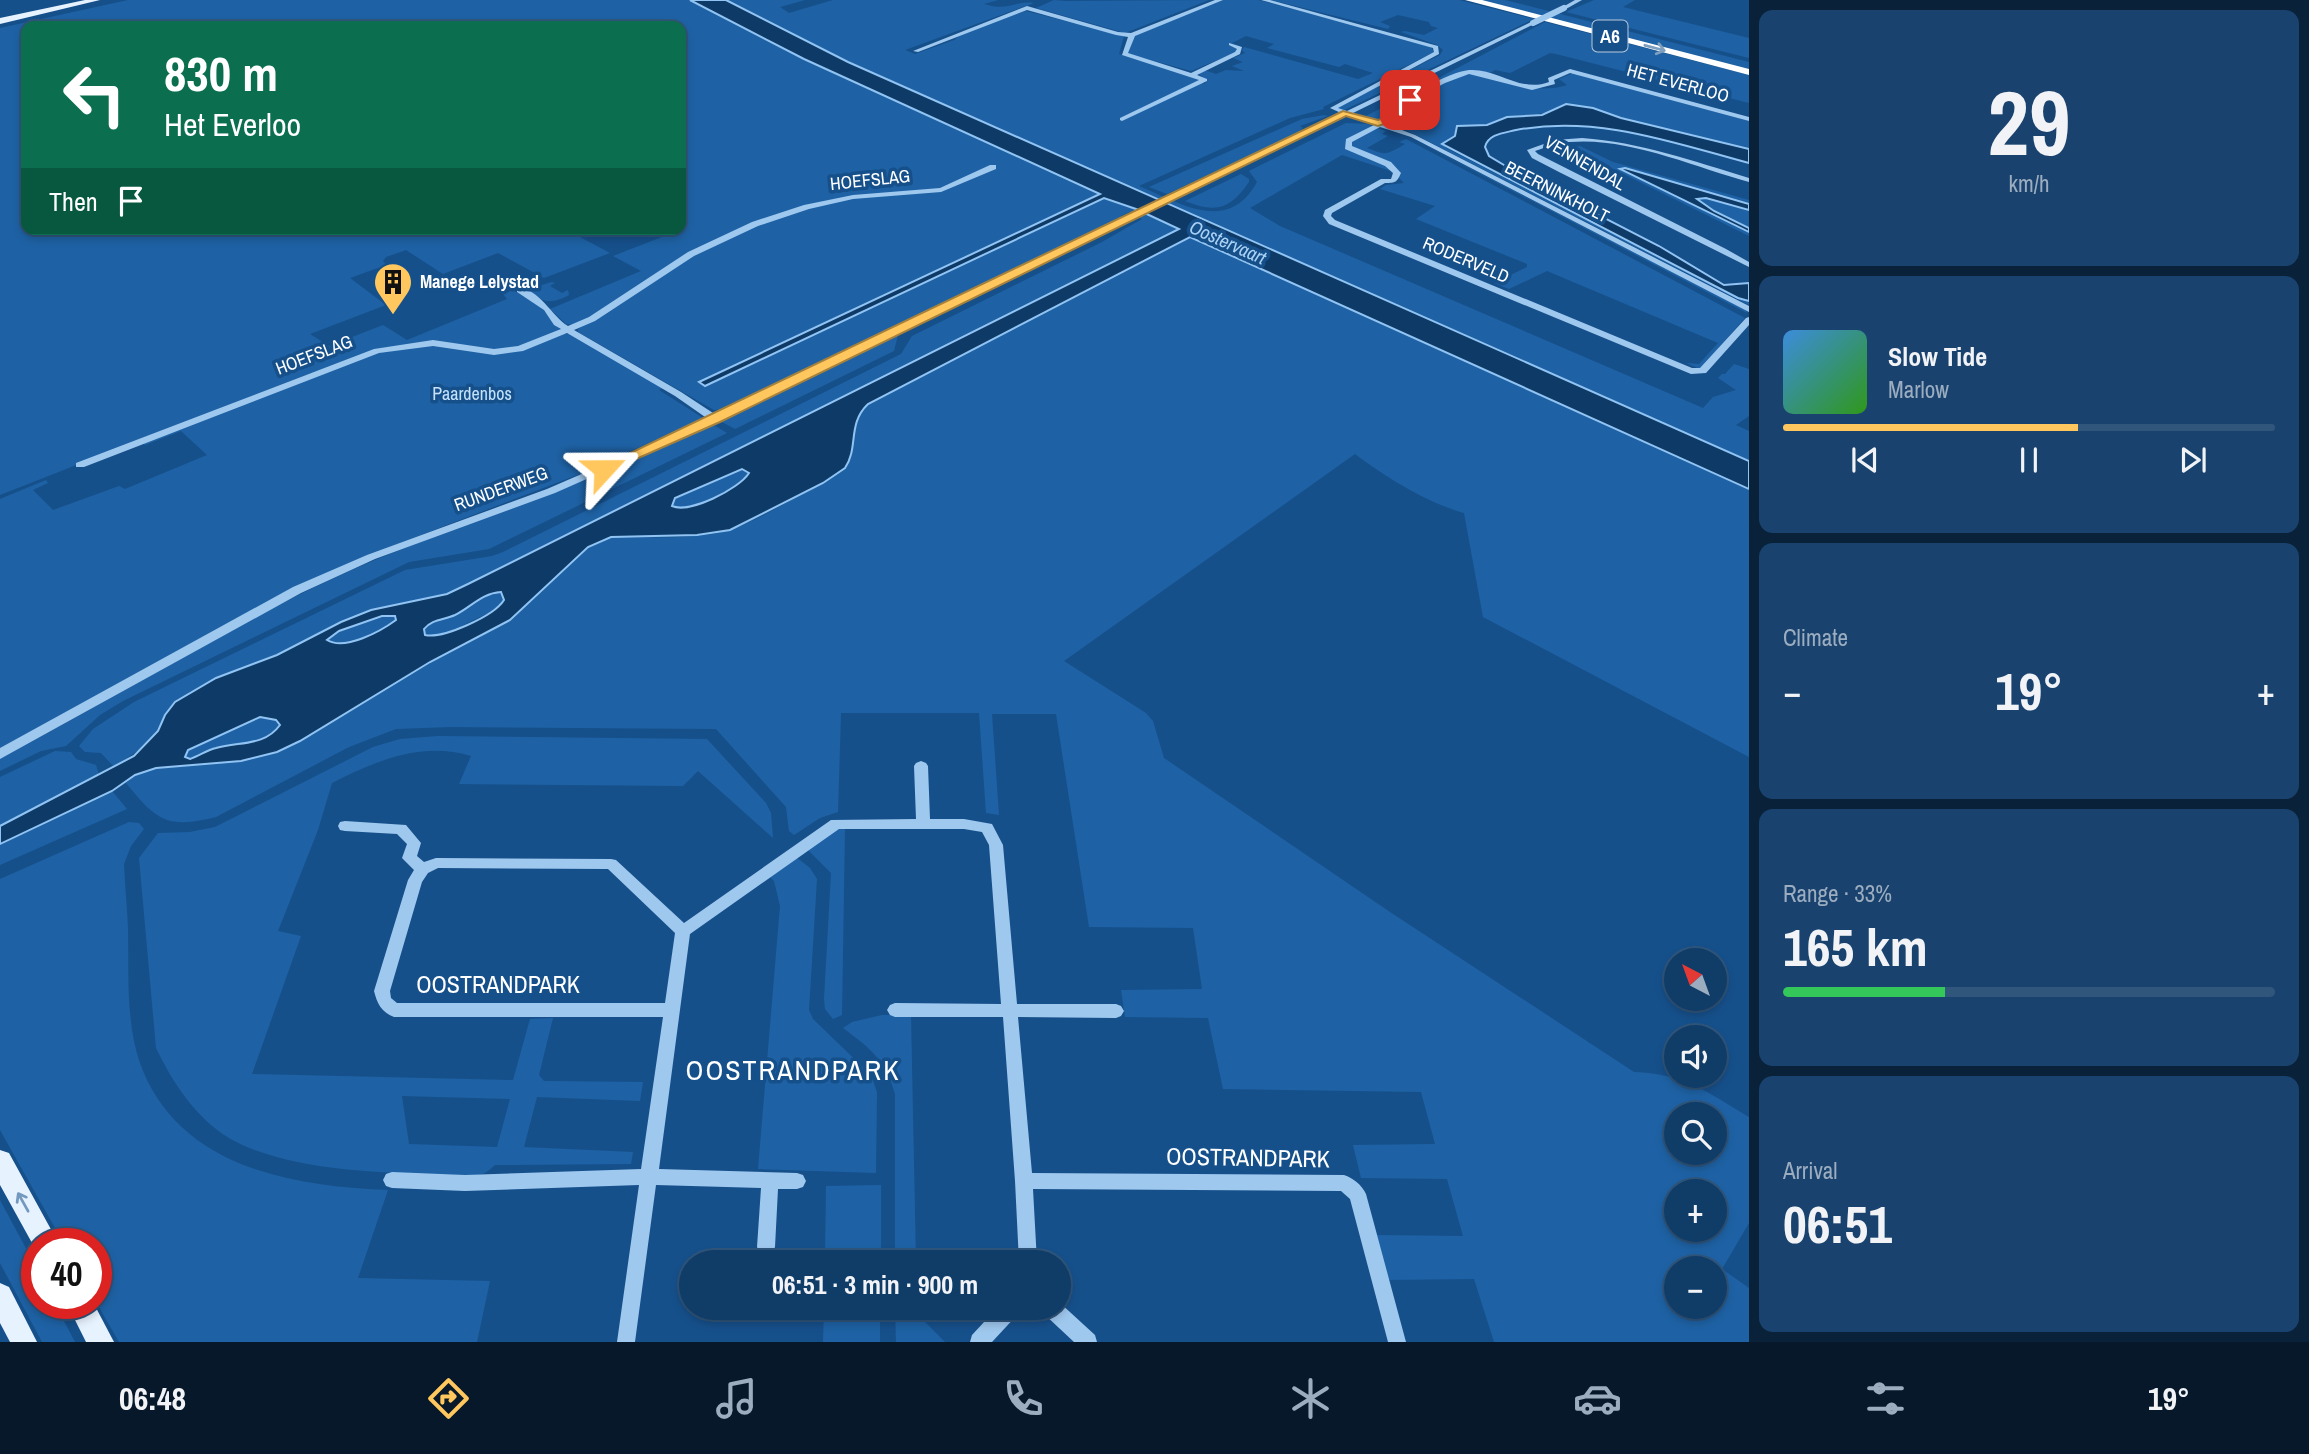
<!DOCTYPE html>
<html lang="en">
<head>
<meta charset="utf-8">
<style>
  body { margin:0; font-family:"Archivo Narrow",sans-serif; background:#19436e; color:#f1f3f6; height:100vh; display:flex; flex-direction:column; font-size:26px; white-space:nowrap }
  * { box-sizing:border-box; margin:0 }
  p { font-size:23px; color:#9cadc0 }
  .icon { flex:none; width:38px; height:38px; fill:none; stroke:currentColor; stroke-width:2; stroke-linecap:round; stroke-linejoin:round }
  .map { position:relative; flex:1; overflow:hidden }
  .sheet { display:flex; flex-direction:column; gap:10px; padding:10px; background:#092139; width:560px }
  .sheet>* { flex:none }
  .hud { position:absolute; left:21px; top:21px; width:665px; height:214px; border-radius:14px; box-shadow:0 4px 10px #0003,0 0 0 2px #30567c; background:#0b6e4f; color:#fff; overflow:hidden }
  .needle { width:46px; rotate:319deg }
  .buttons { position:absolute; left:1664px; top:948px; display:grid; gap:14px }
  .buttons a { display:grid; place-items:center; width:63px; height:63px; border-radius:50%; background:#103c68; box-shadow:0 4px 10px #0003,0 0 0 2px #30567c; font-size:35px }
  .speed { position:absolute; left:21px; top:1228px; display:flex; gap:14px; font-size:35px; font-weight:700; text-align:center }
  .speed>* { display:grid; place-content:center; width:91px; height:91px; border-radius:50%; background:#103c68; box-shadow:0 4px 10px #0003,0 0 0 2px #30567c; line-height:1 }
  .speed .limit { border:10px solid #d22; background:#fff; color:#111 }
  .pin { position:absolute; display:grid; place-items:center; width:60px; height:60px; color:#fff; margin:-30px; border-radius:14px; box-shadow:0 4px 10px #0006 }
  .me { position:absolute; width:77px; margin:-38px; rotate:66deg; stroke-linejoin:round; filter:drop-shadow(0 0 5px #0008) }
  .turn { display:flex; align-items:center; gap:24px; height:147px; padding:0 28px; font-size:32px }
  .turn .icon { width:91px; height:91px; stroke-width:2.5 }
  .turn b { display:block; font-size:49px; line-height:60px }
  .then { display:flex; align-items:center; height:66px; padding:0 28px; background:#0003; gap:14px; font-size:26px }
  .big { font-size:52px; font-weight:700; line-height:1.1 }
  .sheet .tile { flex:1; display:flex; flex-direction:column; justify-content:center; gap:10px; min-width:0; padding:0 24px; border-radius:14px; background:#19436e }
  .sheet .dial { align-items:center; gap:0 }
  .dial b { font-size:91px; line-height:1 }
  .song { display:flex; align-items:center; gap:21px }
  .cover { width:84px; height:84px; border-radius:10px; background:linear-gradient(135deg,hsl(210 70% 55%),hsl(110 70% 35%)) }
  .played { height:7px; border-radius:4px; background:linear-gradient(90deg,#ffc75d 60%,#30567c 60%) }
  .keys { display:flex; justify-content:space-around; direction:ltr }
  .heat { display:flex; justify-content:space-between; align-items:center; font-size:38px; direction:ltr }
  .charge { height:10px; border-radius:5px; background:linear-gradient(90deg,#34c759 33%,#30567c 0) }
  .trip { position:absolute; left:679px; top:1250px; width:392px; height:70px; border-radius:35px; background:#103c68; box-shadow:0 4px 10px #0003,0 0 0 2px #30567c; font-weight:700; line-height:70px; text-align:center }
  .tab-bar { display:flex; height:112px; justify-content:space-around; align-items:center; background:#06182a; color:#9cadc0 }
  .tab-bar .icon { width:49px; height:49px }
  .tab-bar .active { color:#ffc75d }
  .tab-bar b { font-size:32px; color:#f1f3f6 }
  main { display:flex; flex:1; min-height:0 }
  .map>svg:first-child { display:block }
  .green { fill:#1e62a5; fill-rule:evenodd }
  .water { fill:#0e3a68; stroke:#91c4f2; stroke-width:2; fill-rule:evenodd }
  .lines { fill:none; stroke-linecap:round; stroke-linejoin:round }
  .minor { fill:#9fc8ef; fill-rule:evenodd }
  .major { fill:#e7f2ff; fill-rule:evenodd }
  .highway { fill:#fff; fill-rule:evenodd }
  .minor-bridge { stroke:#9fc8ef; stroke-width:6 }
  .oneway { stroke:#7f9fbf }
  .oneway2 { stroke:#7499bf }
  .route { fill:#ffc75d; stroke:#a6813c; stroke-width:2 }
  .labels { text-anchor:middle; stroke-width:7; stroke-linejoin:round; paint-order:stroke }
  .far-street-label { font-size:18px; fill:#fff; stroke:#16508b }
  .far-poi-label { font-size:18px; font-weight:bold; fill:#fff; stroke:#16508b; text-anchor:start }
  .far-park-label { font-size:18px; fill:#c5e1fb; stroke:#16508b }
  .shield { fill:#16508b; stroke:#b9cadc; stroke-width:2 }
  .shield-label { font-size:19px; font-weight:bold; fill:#fff }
  .far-water-label { font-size:19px; font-style:italic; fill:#abd2f6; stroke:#16508b }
  .near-street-label { font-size:24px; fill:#fff; stroke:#16508b }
  .near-neighbourhood-label { font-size:28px; letter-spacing:2px; fill:#fff; stroke:#16508b }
</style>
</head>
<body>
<main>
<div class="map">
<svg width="1749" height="1342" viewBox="0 0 1749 1342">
  <rect width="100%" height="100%" fill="#16508b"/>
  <g class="green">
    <path d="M128,0H690L804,59L1101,194L700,382L1104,198L1136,209L1179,229L468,584L447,594L371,610L341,622L277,655L216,678L190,692L165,715L158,731L149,743L114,767L101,753L85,752L79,746L93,729L134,702L405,570L492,556L503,552L901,354L912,336L1102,242L1142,219L1129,212L1121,216L1123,218L726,409L714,410L578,332V329L582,326L566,324L550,309L641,271L613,256L667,235L658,229H681V26H26V229H565L610,253L544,278L498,253L443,274L406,250L386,257L383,261L386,265L350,278L386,305L310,334L329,346L383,325L407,340L507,299L503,294L513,290L541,307L564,334H573L662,388L659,390L703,418L585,472L387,548L281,596L220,627L93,700L0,748V499L46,480L48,483L33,490L53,510L119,486L125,489L207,455L181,431L145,445L142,443L313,375L311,373L0,495V28Z"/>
    <path d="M726,0H805L780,7L789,13L833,0H998L984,4C1009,12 1015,0 1034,3L905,50L915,54L954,40L967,30L1026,11L1124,36L1119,54L1197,77L1204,84L1207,81L1198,73L1204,70L1216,74L1226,70L1244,71L1232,66L1243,62L1233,58L1245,53L1242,50L1244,47L1358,79L1373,73L1345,64L1339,67L1267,48L1274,44L1246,36L1232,43L1240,46L1237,52L1191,71L1129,54L1127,52L1132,36L1219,0H1258L1428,44L1435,52L1323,107L1324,109L1290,118L1139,186C1180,203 1228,235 1257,182L1249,171L1346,123L1367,124L1386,131L1382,134L1388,136L1367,148C1384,154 1384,157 1405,144L1399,142L1406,139L1745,318L1700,369L1686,363L1699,364L1718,343L1547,271L1509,289L1494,283L1527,267V264L1416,219L1435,206L1380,189L1386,185L1404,183L1399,178L1400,172L1391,164L1393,177L1391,171L1342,155L1250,208L1280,226L1703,408L1713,397L1736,390L1718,378L1722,374H1725L1734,364L1749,369V416L1736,425L1749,431V461L848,62Z"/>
    <path d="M1054,0L1065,1L1209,0L1125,33L1036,8Z"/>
    <path d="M1271,0H1459L1534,19L1342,111L1336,107L1440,55L1443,50L1437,45L1401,32L1405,31L1424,35L1438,28L1431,26L1429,22L1398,15L1380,22L1390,26L1388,29Z"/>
    <path d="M1474,0H1505L1749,62V71Z"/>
    <path d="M1594,0H1635L1623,7L1749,38V58L1566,12Z"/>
    <path d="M1545,22L1749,75V103L1556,54L1550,53L1510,73L1495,70L1483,77C1511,84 1539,94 1567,85L1559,79L1573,73L1749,121V149L1621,118L1593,108L1507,117L1487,125L1457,126L1455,136L1444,142L1446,148L1738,298L1749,301V305L1408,131L1366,116Z"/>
    <path d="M1324,115L1328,116L1300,126L1303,128L1296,134L1167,194L1149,187L1302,119Z"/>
    <path d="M1411,138L1746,310L1747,313Z"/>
    <path d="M1580,146L1613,162L1749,200V204L1625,168L1619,169L1749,232V236L1571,148Z"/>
    <path d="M1241,174L1249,179V182C1230,210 1215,213 1185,201Z"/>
    <path d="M1706,198L1749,210V228L1714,211L1697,199Z"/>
    <path d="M1190,237L1749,489V757L1483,617L1464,513C1425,502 1386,477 1355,454L1064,661L1146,713L1153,721L1164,758L1390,912L1634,1072C1685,1074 1707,1092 1749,1117V1223L1722,1269L1749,1288V1342H1494L1474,1279L1386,1280L1375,1235L1463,1236L1447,1179L1361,1178L1353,1145L1435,1144L1421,1092L1223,1089L1208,1018L1125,1017L1121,990L1202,989L1193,928L1089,927L1056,714H992L999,815L986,813L979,713H841L838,812L820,818L794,835L789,831L786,807L716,729L451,727L396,729L349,747L216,817C167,829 157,821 126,783L135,775L156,768L183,765L300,741L430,662L510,620L588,547L611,537C644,537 680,539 713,534C750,528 820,485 849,461L855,421L868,404ZM1676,1115H1715V1153H1676ZM1676,1192H1715V1230H1676ZM1676,1269H1715V1307H1676Z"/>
    <path d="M551,282L555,283L550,286L562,293L568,290L569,295C552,304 544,303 528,292L530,289Z"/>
    <path d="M898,335L894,351L735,429L720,421Z"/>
    <path d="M712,424L727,433L489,549L409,562L123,701L100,715L66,746L41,751L0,771V758C119,697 232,623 354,569C442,531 533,502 621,465C651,453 683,440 712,424Z"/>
    <path d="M742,469L749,473C738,489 690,514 672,506L675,499Z"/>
    <path d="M496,592L504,595V600L493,611L463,625L455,632L432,637L425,635L424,629C432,619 444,620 455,615C470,607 480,596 496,592Z"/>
    <path d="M389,615H394L396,620C381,631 346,651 327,641L339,631Z"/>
    <path d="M260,717L276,720L280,725C264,747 239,741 216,748C207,750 199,756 190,759L185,757L188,750Z"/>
    <path d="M438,736L707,739L766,803L771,813L773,838L698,771L683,786L459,784L471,756C422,741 375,761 332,783L318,830L278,931L301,936L252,1074L513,1080L530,1019L553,1018L539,1075L544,1081L643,1082L640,1101L537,1097L524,1147L633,1152L631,1164L495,1165C491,1168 487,1173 482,1174C467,1177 449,1174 434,1174C374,1173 282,1169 229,1138C195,1117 173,1083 156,1048L139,858L158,833L190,832L215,827L373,747L400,739ZM402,1096L510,1099L497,1147L409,1144Z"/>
    <path d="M55,751L71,752L76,759L96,765L99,775L0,826V777Z"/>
    <path d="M112,791L127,809L0,865V844Z"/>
    <path d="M129,822L139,823L144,829L131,846L124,864C125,886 127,907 128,928C129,975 125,1027 143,1071C183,1168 295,1187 388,1190L358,1278L490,1281L477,1342H119L96,1302V1244H64L0,1130V879Z"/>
    <path d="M845,828L842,1015L833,1019L825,1009L824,999L831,873L807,849L837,829Z"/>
    <path d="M796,857L810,868L817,879L809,1010L813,1019L871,1075L877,1092L876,1173L758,1169L780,906L774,881L769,876Z"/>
    <path d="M882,1015H911L916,1262H895V1094C885,1059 871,1049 843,1028L852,1022Z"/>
    <path d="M881,1185V1262H825L826,1186Z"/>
    <path d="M0,1200L37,1269V1304H55L75,1342H42L0,1263Z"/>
    <path d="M824,1307H880V1342H823Z"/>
    <path d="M895,1307H917L918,1315L945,1342H896Z"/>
  </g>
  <g class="water">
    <path d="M690,0H726L848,62L1749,461V489L1190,237L868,404C847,424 859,447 845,468L823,483L730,530L697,535L611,537L588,547L510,620L430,662L300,741L277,752L241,761L156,768L135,775L112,791L0,844V826L134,756L158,731L165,715L175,702L216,678L277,655L341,622L371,610L447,594L468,584L1179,229L1136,209L1104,198L705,386L699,382L1100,194L804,59ZM742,469L749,473C739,489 689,514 672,506L675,498ZM501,592L504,600C494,616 443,639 425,635L424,629C432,619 444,620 455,615C471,607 482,593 501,592ZM382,616H395L396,620C381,631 345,651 327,640L339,631ZM260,717L276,720L280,725C264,747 239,741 216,748C207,750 199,756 190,759L185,757L188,750Z"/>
    <path d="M1566,104L1593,108L1621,118L1749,149V163C1671,142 1597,115 1516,130C1504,133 1488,134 1485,147L1489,156L1519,174L1659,246L1724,285L1749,283V301L1738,298L1442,144L1455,136L1457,126L1487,125L1507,117L1542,115Z"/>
    <path d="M1625,168L1749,204V210L1706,198L1697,199L1714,211L1749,228V232L1620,169Z"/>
  </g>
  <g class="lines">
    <g class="minor">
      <path d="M1215,0H1223L1135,36L1128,53L1191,73L1235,52L1237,49L1229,45V43L1242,47L1240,54L1197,75L1207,79V81L1122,121L1120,120V118L1199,80L1122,55L1128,37L1116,35L1027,10L918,52L913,51L1027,6L1118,32L1131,33Z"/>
      <path d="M1261,0H1270L1438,46L1439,54L1338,108L1347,111L1531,22L1536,23L1353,113L1379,122L1385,119L1389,108C1408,97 1448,72 1469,70C1497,68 1520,93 1549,82L1548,78L1570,69L1749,117V121L1570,73L1554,80L1555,84L1532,90L1469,74L1445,83L1394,110L1391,120L1386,124L1415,135L1749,306V312L1411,137L1380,127L1352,142V146L1391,162L1401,173C1397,182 1396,183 1385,183L1332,213L1331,216L1335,220L1692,368H1700L1746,318L1749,317V325L1706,373L1691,374L1329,224L1323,216L1325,210L1381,179H1391L1393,173L1385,166L1345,149L1346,139L1374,125L1348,115L718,421L555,493L375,559L301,593L0,759V748L293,587L367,555L547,489L708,419L675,396L567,333L523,351L494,355L433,346L379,353L84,467H76V463L374,349L433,340L494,349L518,346L561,329L554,325L544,310L517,292V288C540,288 551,316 568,326L589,317L688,252L752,222L804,205L853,195L940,188L990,165H996V169L941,192L853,199L809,209L758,226L694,256L595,321L574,330L681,392L716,415L1341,113L1330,108L1434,52L1433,48Z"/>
      <path d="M1575,0H1582L1566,9L1561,8Z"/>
      <path d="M1582,138C1640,142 1693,161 1749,178V182C1690,166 1618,132 1556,144C1549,145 1542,149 1535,151L1538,154L1726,249L1749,262V267L1559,172L1532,158L1527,150L1555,140Z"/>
      <path d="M921,761L926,763L928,766L930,819H964L992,824L1003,845L1017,1004H1116L1121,1006L1124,1011L1121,1016L1116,1018L1018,1017L1032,1173L1344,1175C1353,1178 1362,1185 1366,1194L1406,1342H1388L1350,1199L1341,1191L1033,1189L1037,1262H1019L1015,1181L1003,1017H895L890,1015L887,1010L890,1005L895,1003L1001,1004L989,845L982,832L964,829H839L690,934L659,1169L797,1173L803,1175L806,1181L803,1187L797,1189H778L775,1247L772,1253L766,1256L760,1253L757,1247L761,1188L656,1185L635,1342H617L639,1185L465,1191L392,1188L386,1186L383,1180L386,1174L392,1172L465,1175L641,1169L663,1017H394C381,1012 377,1003 374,991L408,880L414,870L402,858L407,844L397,834L345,831L340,830L338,826L340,822L345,821L406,825L421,843L417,856L424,862L436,858L611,859L616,860L684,923L831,820L916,819L914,766L916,763ZM438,868L608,869L675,933L665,1003H397L391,998L390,991L422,882L428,873Z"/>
      <path d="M1059,1302L1095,1335L1097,1342H1074L1044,1314L1042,1307H1059Z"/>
      <path d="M998,1307H1020L1018,1314L992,1342H970L972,1335Z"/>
    </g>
    <g class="major">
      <path d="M85,0H100L0,24V18Z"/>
      <path d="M0,1150L9,1153L59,1244H37V1252L0,1185Z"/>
      <path d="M0,1283L9,1287L37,1342H10L0,1323Z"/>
      <path d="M67,1304H94L114,1342H86Z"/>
    </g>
    <path class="highway" d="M1465,0H1482L1749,69V75Z"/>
    <path class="minor-bridge" d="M1533,23L1564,8"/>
  </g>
  <defs><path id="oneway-shaft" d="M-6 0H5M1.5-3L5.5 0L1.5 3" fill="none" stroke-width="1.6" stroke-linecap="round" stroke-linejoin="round" transform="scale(1.75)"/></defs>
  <use class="oneway" href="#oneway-shaft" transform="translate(1655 48) rotate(15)"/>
  <use class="oneway2" href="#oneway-shaft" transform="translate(23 1202) rotate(-119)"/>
  <path class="route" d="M1407,98L1414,100L1395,111L1391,122L1378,126L1346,116L720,422L609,471H599L597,469L1343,111L1378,120L1384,118L1388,107Z"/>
  <defs>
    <symbol id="building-pin" viewBox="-11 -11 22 30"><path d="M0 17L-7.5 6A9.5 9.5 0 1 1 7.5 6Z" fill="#ffc75d" stroke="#16508b"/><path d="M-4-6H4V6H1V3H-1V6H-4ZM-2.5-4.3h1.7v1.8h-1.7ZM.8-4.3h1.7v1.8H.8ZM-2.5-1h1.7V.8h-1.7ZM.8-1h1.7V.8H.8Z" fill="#111"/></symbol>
  </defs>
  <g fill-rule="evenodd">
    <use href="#building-pin" x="371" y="260" width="44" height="60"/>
  </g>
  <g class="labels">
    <g class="far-street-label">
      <text transform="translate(1678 83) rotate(15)" y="6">HET EVERLOO</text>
      <text transform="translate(1585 163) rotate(30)" y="6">VENNENDAL</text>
      <text transform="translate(870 180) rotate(-6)" y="6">HOEFSLAG</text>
      <text transform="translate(1557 192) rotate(27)" y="6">BEERNINKHOLT</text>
      <text transform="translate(1466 260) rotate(23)" y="6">RODERVELD</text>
      <text transform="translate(314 355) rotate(-21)" y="6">HOEFSLAG</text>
      <text transform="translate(501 489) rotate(-20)" y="6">RUNDERWEG</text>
    </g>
    <g class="far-poi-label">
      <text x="420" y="288">Manege Lelystad</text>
    </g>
    <g class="far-park-label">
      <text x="472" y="400">Paardenbos</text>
    </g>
    <rect class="shield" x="1592.5" y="20.5" width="35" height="31" rx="5"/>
    <g class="shield-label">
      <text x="1610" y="43">A6</text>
    </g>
    <g class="far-water-label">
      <text transform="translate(1228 242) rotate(24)" y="7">Oostervaart</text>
    </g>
    <g class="near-street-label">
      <text x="498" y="993">OOSTRANDPARK</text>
      <text transform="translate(1248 1158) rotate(1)" y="8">OOSTRANDPARK</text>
    </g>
    <g class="near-neighbourhood-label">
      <text x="793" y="1080">OOSTRANDPARK</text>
    </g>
  </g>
</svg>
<div class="buttons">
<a><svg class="needle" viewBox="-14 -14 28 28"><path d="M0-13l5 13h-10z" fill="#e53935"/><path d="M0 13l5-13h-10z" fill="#9cadc0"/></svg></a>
<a><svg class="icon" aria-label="sound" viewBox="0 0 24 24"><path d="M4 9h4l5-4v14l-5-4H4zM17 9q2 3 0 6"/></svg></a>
<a><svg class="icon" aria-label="search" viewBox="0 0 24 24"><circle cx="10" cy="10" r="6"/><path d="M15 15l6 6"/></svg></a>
<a>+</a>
<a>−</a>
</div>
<div class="speed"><div class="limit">40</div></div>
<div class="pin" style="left:1410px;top:100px;background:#d93025"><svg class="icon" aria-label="arrive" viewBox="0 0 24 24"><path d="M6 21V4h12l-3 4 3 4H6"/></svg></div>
<svg class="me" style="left:604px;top:469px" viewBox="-20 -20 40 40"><path d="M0-17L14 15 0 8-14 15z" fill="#ffc75d" stroke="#fff" stroke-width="4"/></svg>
<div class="trip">06:51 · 3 min · 900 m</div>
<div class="hud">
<div class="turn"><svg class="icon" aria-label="left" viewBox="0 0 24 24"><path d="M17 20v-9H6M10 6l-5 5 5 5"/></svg><div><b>830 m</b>Het Everloo</div></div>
<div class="then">Then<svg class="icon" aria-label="arrive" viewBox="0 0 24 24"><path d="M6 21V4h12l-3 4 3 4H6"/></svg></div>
</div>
</div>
<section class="sheet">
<div class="tile dial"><b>29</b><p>km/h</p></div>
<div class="tile">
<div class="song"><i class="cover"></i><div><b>Slow Tide</b><p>Marlow</p></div></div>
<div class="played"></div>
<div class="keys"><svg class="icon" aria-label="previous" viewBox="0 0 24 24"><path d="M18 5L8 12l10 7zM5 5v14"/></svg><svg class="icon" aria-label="pause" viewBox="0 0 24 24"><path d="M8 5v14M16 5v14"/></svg><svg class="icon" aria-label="next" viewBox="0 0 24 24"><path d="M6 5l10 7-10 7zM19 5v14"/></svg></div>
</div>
<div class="tile"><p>Climate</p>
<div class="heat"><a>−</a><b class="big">19°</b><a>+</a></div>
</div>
<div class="tile"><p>Range · 33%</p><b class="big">165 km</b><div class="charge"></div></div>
<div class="tile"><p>Arrival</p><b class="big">06:51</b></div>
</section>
</main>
<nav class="tab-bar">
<b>06:48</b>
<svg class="icon active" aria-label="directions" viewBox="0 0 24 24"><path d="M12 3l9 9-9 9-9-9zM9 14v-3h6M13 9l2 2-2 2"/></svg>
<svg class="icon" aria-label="music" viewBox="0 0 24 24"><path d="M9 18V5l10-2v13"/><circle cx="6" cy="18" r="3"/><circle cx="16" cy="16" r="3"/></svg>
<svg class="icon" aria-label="phone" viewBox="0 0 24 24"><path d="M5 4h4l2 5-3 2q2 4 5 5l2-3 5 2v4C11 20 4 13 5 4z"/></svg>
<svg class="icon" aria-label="climate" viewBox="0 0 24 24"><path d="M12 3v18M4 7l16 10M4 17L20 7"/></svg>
<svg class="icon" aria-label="car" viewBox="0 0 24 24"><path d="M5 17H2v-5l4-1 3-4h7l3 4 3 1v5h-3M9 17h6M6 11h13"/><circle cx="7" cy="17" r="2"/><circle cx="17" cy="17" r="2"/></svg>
<svg class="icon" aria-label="filters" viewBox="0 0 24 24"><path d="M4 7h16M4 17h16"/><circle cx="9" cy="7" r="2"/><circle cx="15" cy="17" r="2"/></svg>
<b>19°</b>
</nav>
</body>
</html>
